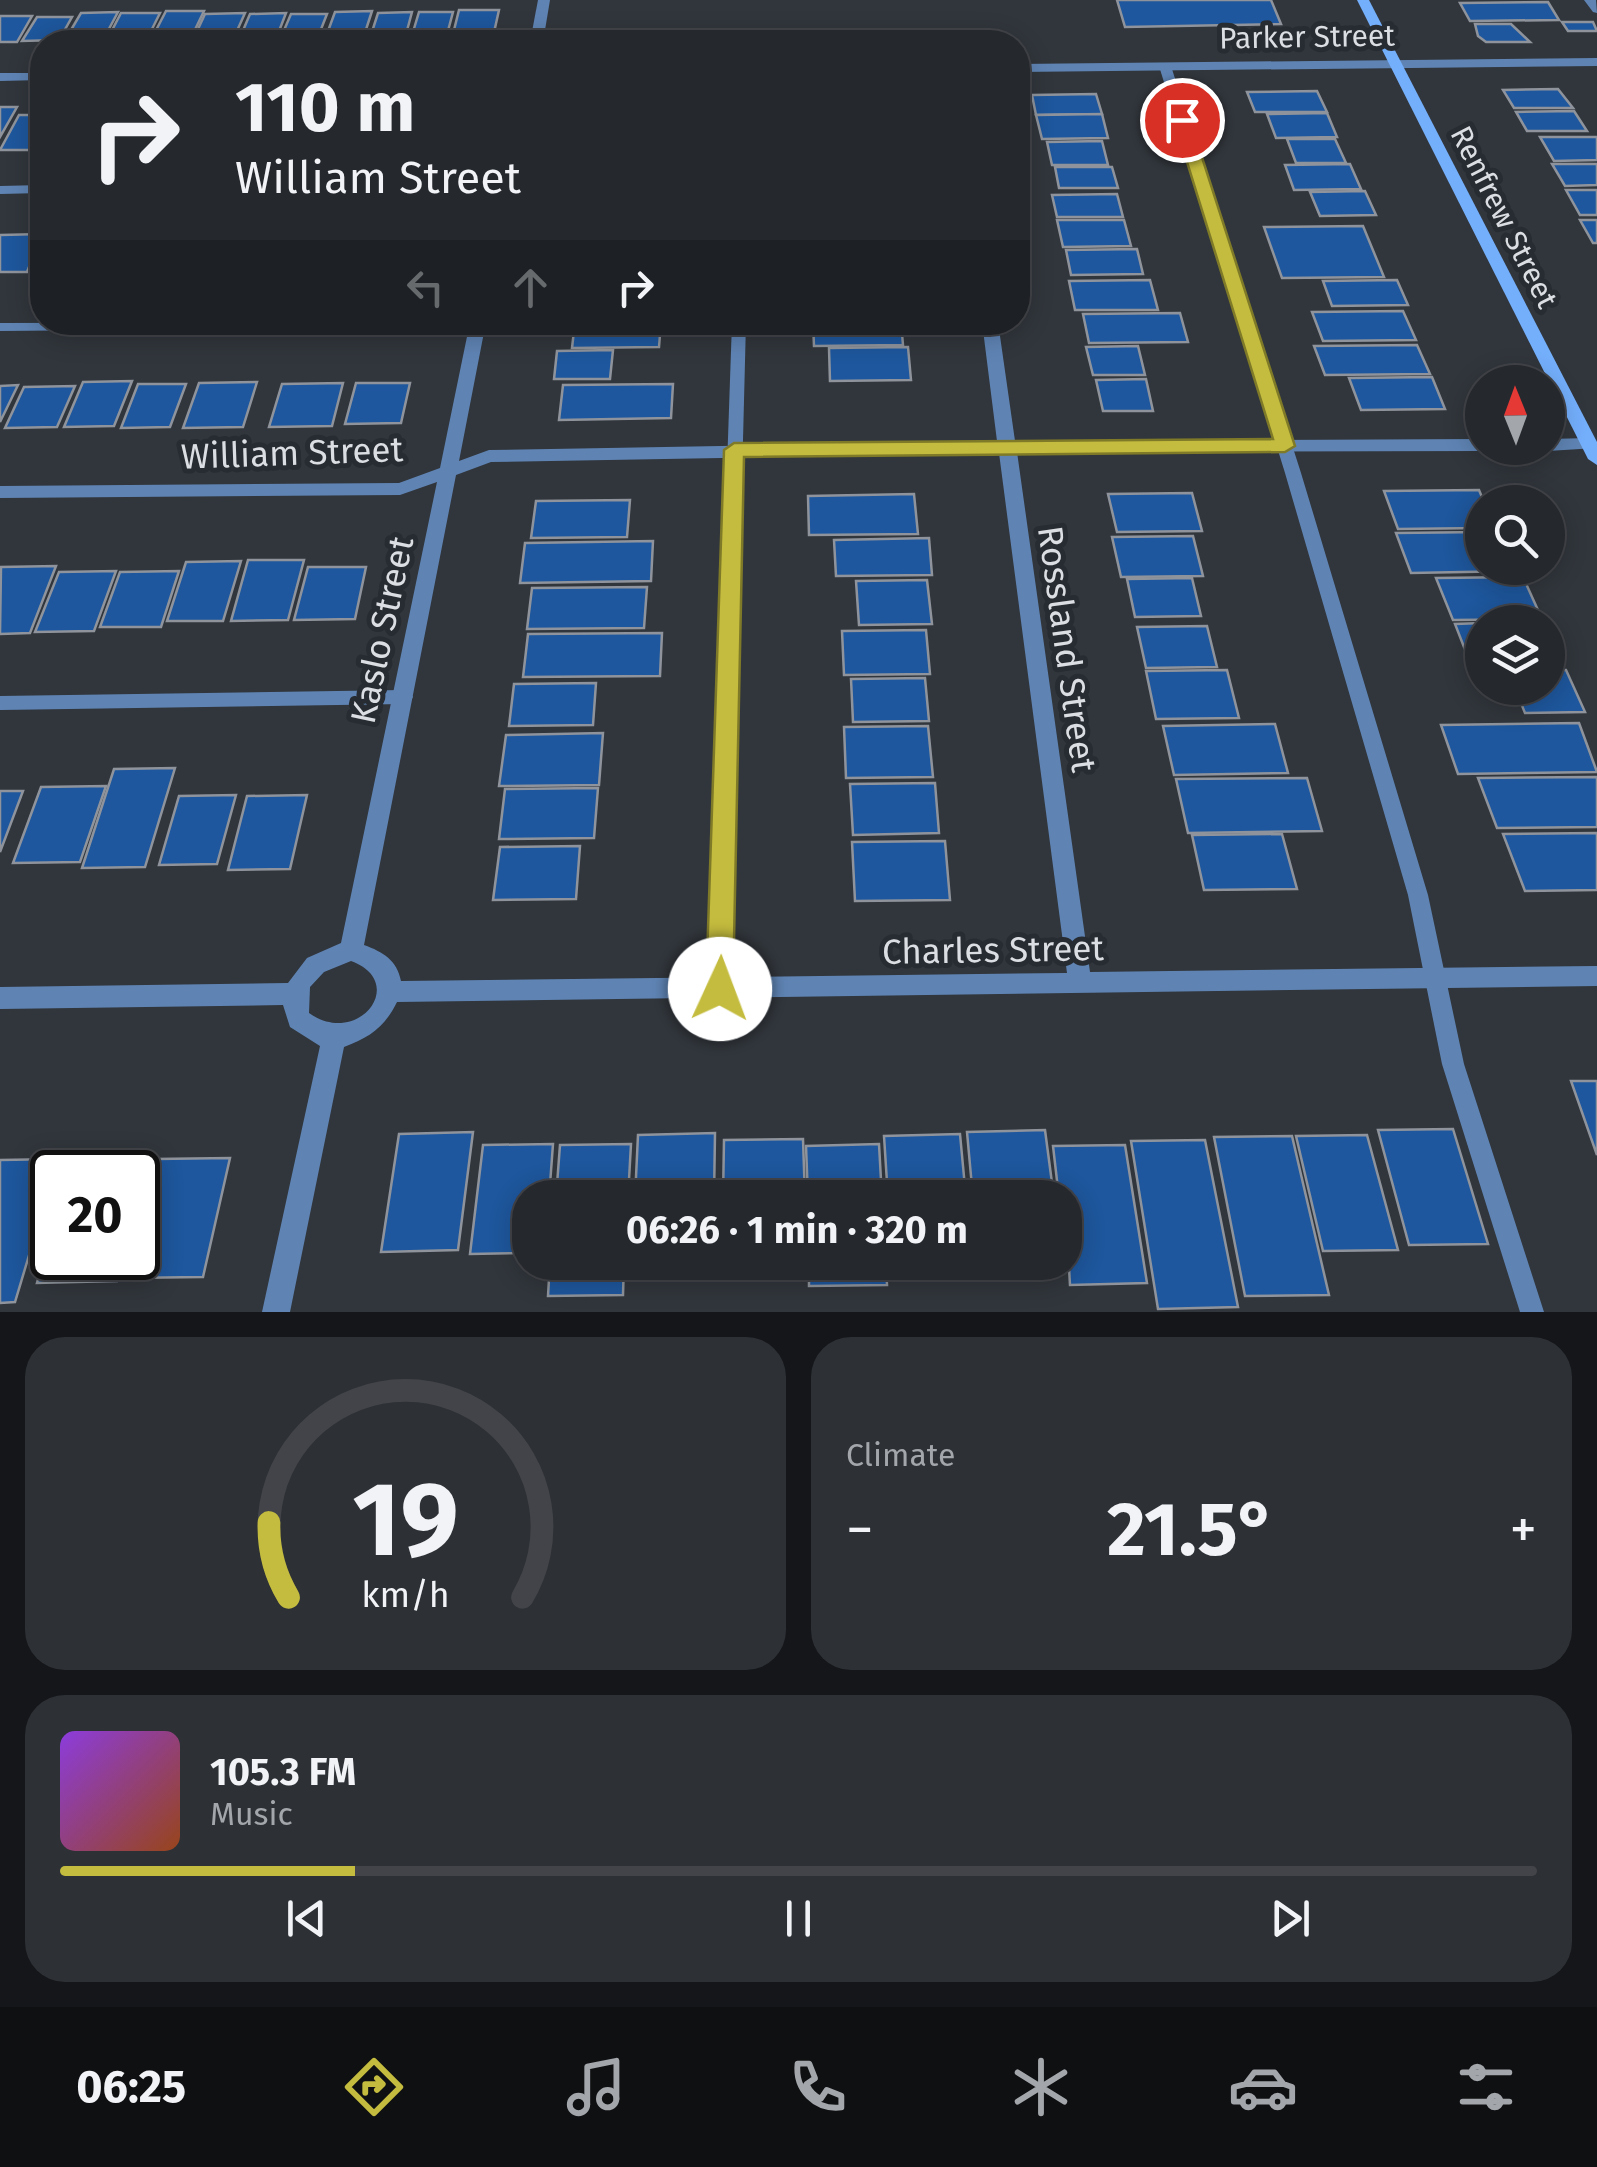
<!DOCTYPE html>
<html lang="en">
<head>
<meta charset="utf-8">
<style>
  body { margin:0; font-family:"Fira Sans",sans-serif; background:#2d3035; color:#f1f3f6; height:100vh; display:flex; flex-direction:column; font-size:38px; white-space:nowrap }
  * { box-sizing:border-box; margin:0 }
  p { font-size:32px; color:#a3a6aa }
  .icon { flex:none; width:55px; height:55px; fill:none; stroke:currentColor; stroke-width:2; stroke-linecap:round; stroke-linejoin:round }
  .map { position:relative; height:1312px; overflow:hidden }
  .details { display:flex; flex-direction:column; gap:25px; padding:25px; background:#141619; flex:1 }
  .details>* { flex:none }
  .guide { position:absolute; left:30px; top:30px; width:1000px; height:305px; border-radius:40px; box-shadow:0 5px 25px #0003,0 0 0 2px #424449; background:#25282d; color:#f1f3f6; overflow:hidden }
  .needle { width:65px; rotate:359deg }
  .fabs { position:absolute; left:1465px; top:365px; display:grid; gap:20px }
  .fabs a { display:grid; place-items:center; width:100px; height:100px; border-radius:50%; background:#25282d; box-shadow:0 5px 25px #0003,0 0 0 2px #424449; font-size:50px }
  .speed { position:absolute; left:30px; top:1150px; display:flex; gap:20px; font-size:50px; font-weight:700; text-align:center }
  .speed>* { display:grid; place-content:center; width:130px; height:130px; border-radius:50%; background:#25282d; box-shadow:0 5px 25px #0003,0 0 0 2px #424449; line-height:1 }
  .speed .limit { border:5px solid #111; border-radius:15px; background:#fff; color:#111 }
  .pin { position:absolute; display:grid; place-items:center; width:85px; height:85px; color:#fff; margin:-42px; border:5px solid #fff; border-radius:50%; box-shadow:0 2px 10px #0007 }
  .me { position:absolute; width:110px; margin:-55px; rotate:2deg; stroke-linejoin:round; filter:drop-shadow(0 0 8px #0008) }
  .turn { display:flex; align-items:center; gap:35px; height:210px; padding:0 40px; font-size:45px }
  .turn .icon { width:130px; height:130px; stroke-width:2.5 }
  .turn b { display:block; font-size:70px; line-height:85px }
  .lanes { display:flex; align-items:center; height:95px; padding:0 40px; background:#0003; justify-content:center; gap:50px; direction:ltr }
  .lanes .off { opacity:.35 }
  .big { font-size:75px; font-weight:700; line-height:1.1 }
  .details .tile { flex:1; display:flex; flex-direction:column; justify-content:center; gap:15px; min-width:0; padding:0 35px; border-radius:40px; background:#2d3035 }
  .details .dial { align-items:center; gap:0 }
  .dial svg { height:260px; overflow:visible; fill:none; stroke:#424449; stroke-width:7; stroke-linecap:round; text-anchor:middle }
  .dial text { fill:#f1f3f6; stroke:none }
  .song { display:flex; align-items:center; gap:30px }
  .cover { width:120px; height:120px; border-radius:15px; background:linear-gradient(135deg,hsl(270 70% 55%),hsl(20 70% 35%)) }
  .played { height:10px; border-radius:5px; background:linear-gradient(90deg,#c4bc3e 20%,#424449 20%) }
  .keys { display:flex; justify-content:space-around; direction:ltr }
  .heat { display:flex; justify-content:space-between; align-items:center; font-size:55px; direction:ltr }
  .details .tiles { flex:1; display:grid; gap:25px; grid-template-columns:1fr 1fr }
  .tile:last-child { grid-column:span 2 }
  .trip { position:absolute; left:512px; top:1180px; width:570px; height:100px; border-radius:40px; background:#25282d; box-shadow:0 5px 25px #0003,0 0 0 2px #424449; font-weight:700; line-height:100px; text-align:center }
  .menu { display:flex; height:160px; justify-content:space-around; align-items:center; background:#0f1012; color:#a3a6aa }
  .menu .icon { width:70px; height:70px }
  .menu .current { color:#c4bc3e }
  .menu b { font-size:45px; color:#f1f3f6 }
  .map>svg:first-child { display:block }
  .building { fill:#1e579d; stroke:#8f949c; stroke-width:2.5 }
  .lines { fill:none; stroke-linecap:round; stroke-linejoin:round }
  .lane { fill:#5f84b4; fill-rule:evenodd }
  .street { fill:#5f84b4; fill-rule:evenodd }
  .secondary { fill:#74affc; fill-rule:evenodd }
  .route { fill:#c4bc3e; stroke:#7f7a28; stroke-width:2.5 }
  .labels { text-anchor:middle; stroke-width:10; stroke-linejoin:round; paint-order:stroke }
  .far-street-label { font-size:30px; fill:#dbdee2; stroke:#272c32 }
  .street-label { font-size:35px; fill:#dbdee2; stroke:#272c32 }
</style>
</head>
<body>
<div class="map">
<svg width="1597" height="1312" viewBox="0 0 1597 1312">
  <rect width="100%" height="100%" fill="#31363c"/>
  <g class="building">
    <path d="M1117,0H1271L1281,24L1125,27Z"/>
    <path d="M1548,2L1559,20L1470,21L1460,3Z"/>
    <path d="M459,10H499L493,37L452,38Z"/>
    <path d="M166,11H204L191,38H152Z"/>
    <path d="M372,11L362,42H324L335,12Z"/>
    <path d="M118,12L103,40H65L81,13Z"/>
    <path d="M412,12L405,38H370L378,13Z"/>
    <path d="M419,12H453L445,42H410Z"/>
    <path d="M121,13H160L147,39L107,40Z"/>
    <path d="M245,13L232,42H192L205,14Z"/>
    <path d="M286,13L276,39L239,40L250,14Z"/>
    <path d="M291,14H327L316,42H279Z"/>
    <path d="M0,16H32L17,42H0Z"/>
    <path d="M37,17H72L59,40L22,41Z"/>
    <path d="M1562,22H1593L1597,31H1568Z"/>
    <path d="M1475,24H1511L1530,42H1486L1478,36Z"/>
    <path d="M1558,89L1573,108H1514L1503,90Z"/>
    <path d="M1317,91L1327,112H1255L1247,92Z"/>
    <path d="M1096,94L1102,114L1036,115L1032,95Z"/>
    <path d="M0,107H17L0,137Z"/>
    <path d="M1574,111L1587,131H1527L1516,112Z"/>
    <path d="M1327,113L1337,137L1276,138L1267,114Z"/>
    <path d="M1102,114L1108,138L1042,139L1036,115Z"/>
    <path d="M19,115H42L40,150H0Z"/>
    <path d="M1540,137H1597V160L1554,161Z"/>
    <path d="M1287,139H1335L1346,163H1296Z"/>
    <path d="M1102,141L1108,165H1052L1047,142Z"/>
    <path d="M1350,164L1361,189L1294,190L1285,165Z"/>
    <path d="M1552,164H1597V185L1565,186Z"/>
    <path d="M1055,167H1112L1118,188H1059Z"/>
    <path d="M1566,190H1597V215H1580Z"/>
    <path d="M1365,191L1376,215L1320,216L1310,192Z"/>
    <path d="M1117,194L1123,217H1057L1052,195Z"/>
    <path d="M1057,220H1124L1131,246L1063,247Z"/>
    <path d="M1580,220H1597V243H1593Z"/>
    <path d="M1363,226L1384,277L1282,278L1264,227Z"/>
    <path d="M42,234L27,272H0V235Z"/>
    <path d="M1137,249L1143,274L1071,275L1066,250Z"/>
    <path d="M1150,280L1158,310H1075L1069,281Z"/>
    <path d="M1397,280L1408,305L1332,306L1323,281Z"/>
    <path d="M1403,311L1416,340L1323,341L1312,312Z"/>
    <path d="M1180,313L1188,342L1089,343L1083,314Z"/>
    <path d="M575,322H661L659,347L572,348Z"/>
    <path d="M813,322H901L903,345L814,346Z"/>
    <path d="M1417,345L1430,374L1325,375L1314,346Z"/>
    <path d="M1138,346L1145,375H1093L1086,347Z"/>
    <path d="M908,347L911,380L830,381L829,348Z"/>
    <path d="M613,350L610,379H554L557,351Z"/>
    <path d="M1432,377L1445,409L1361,410L1349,378Z"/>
    <path d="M1146,379L1153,411H1103L1096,380Z"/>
    <path d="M132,381L114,426L64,427L83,382Z"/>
    <path d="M257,382L243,427L183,428L199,383Z"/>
    <path d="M343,383L332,426L269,427L282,384Z"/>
    <path d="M356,383H410L401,423L345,424Z"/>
    <path d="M138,384H186L170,427L121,428Z"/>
    <path d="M673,384L671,418L559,420L563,385Z"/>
    <path d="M18,385L0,422V386Z"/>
    <path d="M75,386L57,427L5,428L24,387Z"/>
    <path d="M1479,490L1484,502L1482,528L1398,529L1384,491Z"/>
    <path d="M1192,493L1202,531L1117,532L1108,494Z"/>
    <path d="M914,494L918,534L809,535L808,496Z"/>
    <path d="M630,500L627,537L531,538L536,501Z"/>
    <path d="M1482,532V568H1513L1515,571L1411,573L1396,533Z"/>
    <path d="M1193,536L1203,576L1121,577L1112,537Z"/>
    <path d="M929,538L932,575L836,576L834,540Z"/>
    <path d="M653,541L651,581L520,583L525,543Z"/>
    <path d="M248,560H304L288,620L231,621Z"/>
    <path d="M241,561L223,621H167L186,562Z"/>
    <path d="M56,566L30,633L0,634L1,567Z"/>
    <path d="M308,567H366L355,619L294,620Z"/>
    <path d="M116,571L94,631L35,632L59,572Z"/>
    <path d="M179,571L161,627H100L120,572Z"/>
    <path d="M1523,577L1542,619L1453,620L1436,578Z"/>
    <path d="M1192,578L1201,616L1135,617L1127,579Z"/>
    <path d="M927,580L932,624L859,625L856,581Z"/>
    <path d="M647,587L644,628L527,629L532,588Z"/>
    <path d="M1482,623V665H1471L1455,624Z"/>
    <path d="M1207,626L1217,667L1146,668L1137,627Z"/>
    <path d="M926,630L930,674L844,675L842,631Z"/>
    <path d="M662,633L660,676L523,677L528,634Z"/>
    <path d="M1227,670L1239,718L1156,719L1146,671Z"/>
    <path d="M1548,670H1566L1585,712L1525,713L1515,688H1548Z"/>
    <path d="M925,678L929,721L853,722L851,679Z"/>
    <path d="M596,683L593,725L509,726L514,684Z"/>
    <path d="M1579,723L1597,772L1458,774L1441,725Z"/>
    <path d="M1275,724L1288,773L1174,775L1163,726Z"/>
    <path d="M928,726L933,777L846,778L844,727Z"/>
    <path d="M603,733L599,785L499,786L506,735Z"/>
    <path d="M175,768L145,867L82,868L114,769Z"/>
    <path d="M1597,777V827L1497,828L1478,778Z"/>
    <path d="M1307,778L1322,831L1188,833L1176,779Z"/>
    <path d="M935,783L939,833L853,835L850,784Z"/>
    <path d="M106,786L80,862L13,863L41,787Z"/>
    <path d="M598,788L594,838L499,839L505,789Z"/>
    <path d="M0,791H23L0,852Z"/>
    <path d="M236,795L217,864L159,865L179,796Z"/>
    <path d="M307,795L290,869L228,870L247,796Z"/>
    <path d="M1597,833V890L1525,891L1503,834Z"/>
    <path d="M1282,834L1297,889L1204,890L1192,835Z"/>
    <path d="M945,841L950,900L855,901L852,842Z"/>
    <path d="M580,846L576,899L493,900L500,847Z"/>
    <path d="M1571,1081H1597V1155Z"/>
    <path d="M1453,1129L1488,1244L1409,1245L1378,1130Z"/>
    <path d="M1045,1130L1054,1198H973L967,1132Z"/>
    <path d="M473,1132L458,1250L381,1252L399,1134Z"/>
    <path d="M715,1133L714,1198H635L638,1135Z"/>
    <path d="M960,1134L966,1198H888L884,1136Z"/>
    <path d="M1367,1135L1398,1250L1323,1251L1296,1136Z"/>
    <path d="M1292,1136L1329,1295L1245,1296L1214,1137Z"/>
    <path d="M803,1139L805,1198H723L724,1140Z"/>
    <path d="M1205,1140L1238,1307L1158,1309L1131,1141Z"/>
    <path d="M553,1144L549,1198H530V1253L470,1254L483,1145Z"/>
    <path d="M631,1144L628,1198H556L560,1145Z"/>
    <path d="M879,1144L882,1198H808L806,1146Z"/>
    <path d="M1125,1145L1147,1283L1070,1285L1065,1198H1059L1053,1146Z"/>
    <path d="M230,1158L203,1277L124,1278L130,1258H138V1227L155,1159Z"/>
    <path d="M58,1159L15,1302L0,1303V1160Z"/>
    <path d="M148,1161L138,1201V1172H69L72,1162Z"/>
    <path d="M52,1230V1258H123L117,1281L37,1283Z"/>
    <path d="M550,1262H624L623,1295L548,1296Z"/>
    <path d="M809,1262H886L887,1285L809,1286Z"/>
    <path d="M978,1262H1062L1063,1270L979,1272Z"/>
  </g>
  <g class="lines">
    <g class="lane">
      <path d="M1584,0H1596L1597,13L1593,12Z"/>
      <path d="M1161,63L1171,66L1301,473L1428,895L1464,1064L1544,1312H1520L1442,1064L1408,895L1285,473L1159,66Z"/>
      <path d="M0,73H42V80L0,81Z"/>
      <path d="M732,322H746L729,989L726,996L719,998L712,996L709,989Z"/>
      <path d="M0,323L485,322V323L478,327L0,331Z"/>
      <path d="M404,690L410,692L413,697L410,702L404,704L0,710V696Z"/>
    </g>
    <g class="street">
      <path d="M538,0H550L543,42H530Z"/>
      <path d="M1597,58V66L1018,72V64Z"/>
      <path d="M42,185V193L0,194V186Z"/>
      <path d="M470,322H486L459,461L489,450L997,441L982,322H998L1015,441L1482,439V448H1489L1482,451L1017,452L1090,972L1597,966V986L397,1002C384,1028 370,1037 344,1047L290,1312H262L320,1046L290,1027L283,1005L0,1009V987L288,983L307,958L341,943L437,482L400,495L0,498V486L399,483L440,468ZM999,453L1067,973L401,981C397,960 383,952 364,945L456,475L491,462ZM351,961C409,982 358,1048 309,1013L310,987L324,972Z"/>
      <path d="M1590,438L1596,440V448L1548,451L1541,448H1548V439Z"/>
    </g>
    <path class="secondary" d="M1357,0H1369L1597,442V465L1588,459Z"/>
  </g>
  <path class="route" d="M1182,115L1190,120L1295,446L1285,452L744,457L733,989L729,997L720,1001L710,997L706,989L724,450L734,443L1273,439L1174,120Z"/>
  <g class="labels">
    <g class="far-street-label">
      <text transform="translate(1307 37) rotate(-1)" y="10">Parker Street</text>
      <text transform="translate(1504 217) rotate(63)" y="10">Renfrew Street</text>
    </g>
    <g class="street-label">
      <text transform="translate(292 453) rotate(-2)" y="12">William Street</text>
      <text transform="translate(382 630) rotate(-78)" y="12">Kaslo Street</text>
      <text transform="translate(1067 649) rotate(82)" y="12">Rossland Street</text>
      <text transform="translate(993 950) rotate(-1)" y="12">Charles Street</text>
    </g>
  </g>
</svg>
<div class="fabs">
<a><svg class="needle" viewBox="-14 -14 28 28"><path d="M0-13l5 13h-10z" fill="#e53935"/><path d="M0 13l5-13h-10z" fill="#a3a6aa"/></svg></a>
<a><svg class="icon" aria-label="search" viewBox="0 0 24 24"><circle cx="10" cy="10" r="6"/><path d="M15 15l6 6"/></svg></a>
<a><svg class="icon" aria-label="layers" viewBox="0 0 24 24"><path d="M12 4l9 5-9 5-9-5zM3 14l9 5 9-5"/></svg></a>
</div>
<div class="speed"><div class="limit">20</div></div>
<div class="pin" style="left:1182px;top:120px;background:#d93025"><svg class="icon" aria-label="arrive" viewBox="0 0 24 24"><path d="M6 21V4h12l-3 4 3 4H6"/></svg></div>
<svg class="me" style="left:720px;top:989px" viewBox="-20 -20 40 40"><circle r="19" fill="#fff"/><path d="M0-13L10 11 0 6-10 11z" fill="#c4bc3e"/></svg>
<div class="trip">06:26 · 1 min · 320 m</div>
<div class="guide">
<div class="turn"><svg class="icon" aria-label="right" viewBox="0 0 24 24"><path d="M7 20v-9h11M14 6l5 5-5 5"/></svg><div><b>110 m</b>William Street</div></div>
<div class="lanes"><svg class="icon off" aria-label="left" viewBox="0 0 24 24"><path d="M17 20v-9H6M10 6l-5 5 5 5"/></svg><svg class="icon off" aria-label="ahead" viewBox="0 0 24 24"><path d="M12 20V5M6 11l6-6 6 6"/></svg><svg class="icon" aria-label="right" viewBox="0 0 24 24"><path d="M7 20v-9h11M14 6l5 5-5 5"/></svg></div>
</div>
</div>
<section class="details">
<div class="tiles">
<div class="tile dial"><svg viewBox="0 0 100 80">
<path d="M14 69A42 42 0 1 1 86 69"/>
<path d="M14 69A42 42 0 0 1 8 46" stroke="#c4bc3e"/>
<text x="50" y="56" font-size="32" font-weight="700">19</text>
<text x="50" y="72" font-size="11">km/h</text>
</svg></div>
<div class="tile"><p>Climate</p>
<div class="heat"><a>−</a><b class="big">21.5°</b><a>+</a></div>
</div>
<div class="tile">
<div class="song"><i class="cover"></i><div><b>105.3 FM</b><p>Music</p></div></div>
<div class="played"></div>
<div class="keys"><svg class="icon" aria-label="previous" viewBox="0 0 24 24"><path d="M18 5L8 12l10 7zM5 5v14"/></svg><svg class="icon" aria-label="pause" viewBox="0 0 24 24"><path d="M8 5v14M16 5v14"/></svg><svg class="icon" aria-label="next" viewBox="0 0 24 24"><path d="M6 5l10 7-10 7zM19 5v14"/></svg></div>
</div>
</div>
</section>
<nav class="menu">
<b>06:25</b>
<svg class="icon current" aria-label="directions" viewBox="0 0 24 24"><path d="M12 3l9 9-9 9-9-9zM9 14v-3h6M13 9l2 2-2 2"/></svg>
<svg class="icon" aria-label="music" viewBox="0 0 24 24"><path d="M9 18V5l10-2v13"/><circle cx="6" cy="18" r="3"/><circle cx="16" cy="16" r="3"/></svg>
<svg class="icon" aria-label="phone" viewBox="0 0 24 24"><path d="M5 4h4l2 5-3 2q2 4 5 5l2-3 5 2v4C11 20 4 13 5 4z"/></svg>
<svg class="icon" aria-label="climate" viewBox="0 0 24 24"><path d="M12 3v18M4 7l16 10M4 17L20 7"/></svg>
<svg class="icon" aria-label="car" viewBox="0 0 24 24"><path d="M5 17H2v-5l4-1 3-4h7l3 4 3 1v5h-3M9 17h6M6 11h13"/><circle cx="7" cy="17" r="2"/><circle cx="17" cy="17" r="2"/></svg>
<svg class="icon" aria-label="filters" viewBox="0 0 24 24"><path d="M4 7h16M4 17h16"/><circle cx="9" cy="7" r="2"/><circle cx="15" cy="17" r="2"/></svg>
</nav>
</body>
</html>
